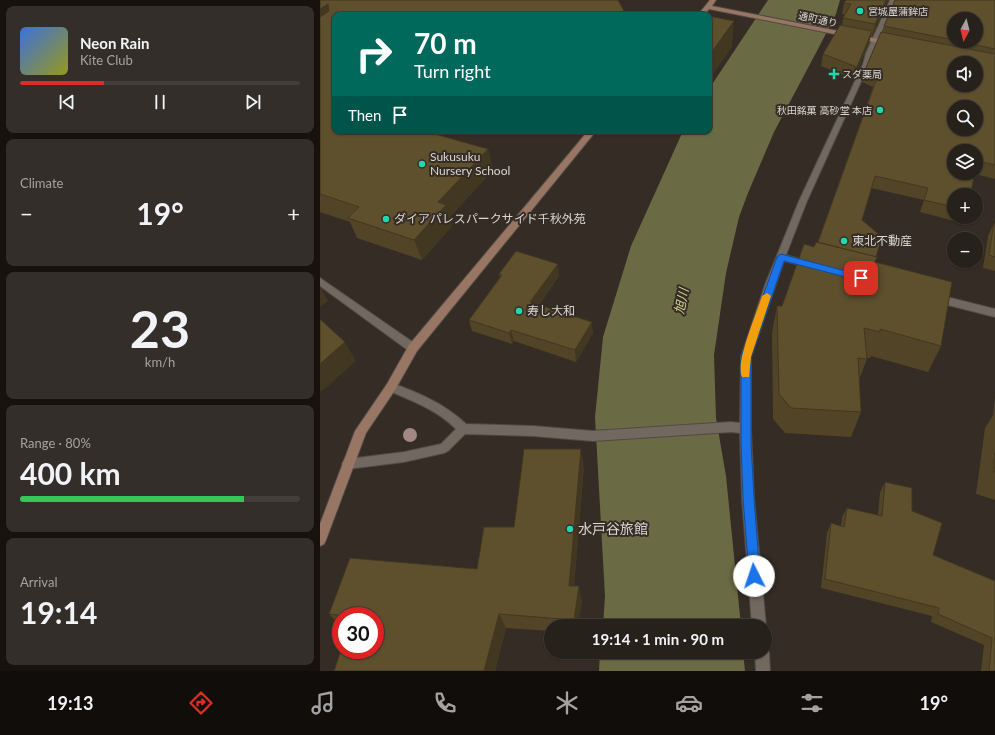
<!DOCTYPE html>
<html lang="en">
<head>
<meta charset="utf-8">
<style>
  body { margin:0; font-family:Lato,"Noto Sans JP",sans-serif; background:#332e29; color:#f1f3f6; height:100vh; display:flex; flex-direction:column; font-size:15px; white-space:nowrap }
  * { box-sizing:border-box; margin:0 }
  p { font-size:13px; color:#a4a3a3 }
  .icon { flex:none; width:22px; height:22px; fill:none; stroke:currentColor; stroke-width:2; stroke-linecap:round; stroke-linejoin:round }
  .map { position:relative; flex:1; overflow:hidden }
  .sheet { display:flex; flex-direction:column; gap:6px; padding:6px; background:#15120f; width:320px }
  .sheet>* { flex:none }
  .guide { position:absolute; left:12px; top:12px; width:380px; height:122px; border-radius:8px; box-shadow:0 1px 3px #0004,0 0 0 1px #433e3b; background:#00695c; color:#fff; overflow:hidden }
  .needle { width:26px; rotate:187deg }
  .tools { position:absolute; left:627px; top:12px; display:grid; gap:8px }
  .tools a { display:grid; place-items:center; width:36px; height:36px; border-radius:50%; background:#27211c; box-shadow:0 1px 3px #0004,0 0 0 1px #433e3b; font-size:20px }
  .speed { position:absolute; left:12px; top:607px; display:flex; gap:8px; font-size:20px; font-weight:700; text-align:center }
  .speed>* { display:grid; place-content:center; width:52px; height:52px; border-radius:50%; background:#27211c; box-shadow:0 1px 3px #0004,0 0 0 1px #433e3b; line-height:1 }
  .speed .limit { border:6px solid #d22; background:#fff; color:#111 }
  .pin { position:absolute; display:grid; place-items:center; width:34px; height:34px; color:#fff; margin:-17px; border-radius:8px; box-shadow:0 2px 6px #0006 }
  .me { position:absolute; width:44px; margin:-22px; rotate:356deg; stroke-linejoin:round; filter:drop-shadow(0 0 3px #0008) }
  .turn { display:flex; align-items:center; gap:14px; height:84px; padding:0 16px; font-size:18px }
  .turn .icon { width:52px; height:52px; stroke-width:2.5 }
  .turn b { display:block; font-size:28px; line-height:34px }
  .then { display:flex; align-items:center; height:38px; padding:0 16px; background:#0003; gap:8px; font-size:15px }
  .big { font-size:30px; font-weight:700; line-height:1.1 }
  .sheet .widget { flex:1; display:flex; flex-direction:column; justify-content:center; gap:6px; min-width:0; padding:0 14px; border-radius:8px; background:#332e29 }
  .sheet .dial { align-items:center; gap:0 }
  .dial b { font-size:52px; line-height:1 }
  .song { display:flex; align-items:center; gap:12px }
  .cover { width:48px; height:48px; border-radius:6px; background:linear-gradient(135deg,hsl(220 70% 55%),hsl(60 70% 35%)) }
  .played { height:4px; border-radius:2px; background:linear-gradient(90deg,#d93025 30%,#433e3b 30%) }
  .keys { display:flex; justify-content:space-around; direction:ltr }
  .heat { display:flex; justify-content:space-between; align-items:center; font-size:22px; direction:ltr }
  .charge { height:6px; border-radius:3px; background:linear-gradient(90deg,#34c759 80%,#433e3b 0) }
  .trip { position:absolute; left:224px; top:619px; width:228px; height:40px; border-radius:20px; background:#27211c; box-shadow:0 1px 3px #0004,0 0 0 1px #433e3b; font-weight:700; line-height:40px; text-align:center }
  .tabs { display:flex; height:64px; justify-content:space-around; align-items:center; background:#100d0b; color:#a4a3a3 }
  .tabs .icon { width:28px; height:28px }
  .tabs .active { color:#d93025 }
  .tabs b { font-size:18px; color:#f1f3f6 }
  main { display:flex; flex:1; min-height:0 }
  .map>svg:first-child { display:block }
  .water { fill:#6a6a45 }
  .lines { fill:none; stroke-linecap:round; stroke-linejoin:round }
  .street-casing { stroke:#514a45; stroke-width:2 }
  .secondary-casing { stroke:#514a45; stroke-width:2 }
  .street { fill:#716860; fill-rule:evenodd }
  .secondary { fill:#997663; fill-rule:evenodd }
  .tree { fill:#a38781 }
  .wall { fill:#514427; fill-rule:evenodd }
  .shaded-wall { fill:#423720 }
  .building { fill:#5e4f2d; stroke:#423720; fill-rule:evenodd }
  .route { fill:#1a73e8; stroke:#114b97 }
  .slow { fill:#f59e0b }
  .poi-dot { fill:#25d5ae; stroke:#342c25; stroke-width:1.5 }
  .labels { text-anchor:middle; stroke-width:4; stroke-linejoin:round; paint-order:stroke }
  .far-poi-label { font-size:10px; fill:#dbd6d2; stroke:#342c25; text-anchor:start }
  .far-street-label { font-size:10px; fill:#dbd6d2; stroke:#342c25 }
  .poi-label { font-size:12px; fill:#dbd6d2; stroke:#342c25; text-anchor:start }
  .water-label { font-size:13px; font-style:italic; fill:#cecf8f; stroke:#342c25 }
  .near-poi-label { font-size:14px; fill:#dbd6d2; stroke:#342c25; text-anchor:start }
</style>
</head>
<body>
<main>
<section class="sheet">
<div class="widget">
<div class="song"><i class="cover"></i><div><b>Neon Rain</b><p>Kite Club</p></div></div>
<div class="played"></div>
<div class="keys"><svg class="icon" aria-label="previous" viewBox="0 0 24 24"><path d="M18 5L8 12l10 7zM5 5v14"/></svg><svg class="icon" aria-label="pause" viewBox="0 0 24 24"><path d="M8 5v14M16 5v14"/></svg><svg class="icon" aria-label="next" viewBox="0 0 24 24"><path d="M6 5l10 7-10 7zM19 5v14"/></svg></div>
</div>
<div class="widget"><p>Climate</p>
<div class="heat"><a>−</a><b class="big">19°</b><a>+</a></div>
</div>
<div class="widget dial"><b>23</b><p>km/h</p></div>
<div class="widget"><p>Range · 80%</p><b class="big">400 km</b><div class="charge"></div></div>
<div class="widget"><p>Arrival</p><b class="big">19:14</b></div>
</section>
<div class="map">
<svg width="675" height="671" viewBox="0 0 675 671">
  <rect width="100%" height="100%" fill="#342c25"/>
  <g class="water">
    <path d="M448,0H520L516,14L498,49L454,132L428,193L419,217L406,273L394,355L396,418L406,476L421,626H283L285,596L275,417L283,337L311,246L363,131H389V89Z"/>
    <path d="M280,652H423L425,671H279Z"/>
  </g>
  <g class="lines">
    <defs>
      <g id="street">
        <path d="M570,0H576L552,53L549,64L487,201L466,255L494,263L496,265L491,268L464,261L431,357V429L434,498L446,626L445,628V626H432L422,498L420,433L411,432L273,441L213,436L145,434L128,451L124,453L84,462L28,469L24,468L22,464L24,460L28,459L84,452L121,444L136,429C116,409 92,401 67,390L66,387L67,384L71,383C98,392 125,404 146,424L213,426L273,431L411,422L420,423L421,357L445,285L479,201L543,64L546,53Z"/>
        <path d="M0,278L97,345L98,348L97,351H89L0,286Z"/>
        <path d="M615,294L675,309V317L612,301L610,298L612,295Z"/>
        <path d="M445,646L449,652L450,671H436L435,652H445Z"/>
      </g>
      <g id="secondary">
        <path d="M390,0H396L392,6L569,41L572,43L569,45L389,9L384,15H378Z"/>
        <path d="M268,131H276L97,351L75,390L46,433L6,540L4,544L0,546V524L35,431L67,384L89,345Z"/>
      </g>
    </defs>
    <use href="#street" class="street-casing"/>
    <use href="#secondary" class="secondary-casing"/>
    <use href="#street" class="street"/>
    <use href="#secondary" class="secondary"/>
  </g>
  <circle class="tree" cx="90" cy="435" r="7"/>
  <g class="wall">
    <path d="M0,0L15,15L118,135L168,149L173,170L130,217L132,226L102,260L37,238L30,222L0,212Z"/>
    <path d="M526,0H568L552,36H551L549,42L534,79L501,66L503,54L522,25L523,18L525,15L522,14L524,3Z"/>
    <path d="M675,0V179L655,174L634,195V217H644L642,223L600,212L604,200L551,188L542,220L556,257L555,262L621,346L608,372L551,356L550,358H547V359L539,380L541,412L531,437L465,433L453,419L452,333L457,306H462L494,247L498,242L553,87L542,82L545,70L562,32L564,26ZM634,19L656,41H634ZM656,151V173H634Z"/>
    <path d="M674,223H675V271L663,268L668,236Z"/>
    <path d="M238,264L239,276L219,305L273,333L256,362L194,341L192,344L152,331L149,320L180,277L179,274Z"/>
    <path d="M675,396V500L656,494L665,428L673,415Z"/>
    <path d="M264,467L254,586L262,601L258,626H231V631L186,628L175,671H14L55,616H21V626L9,614L157,569L194,527Z"/>
    <path d="M565,482L592,511L613,555L675,581V671H661L664,645L611,622L612,616L501,588L507,533L511,523L521,526L522,517L527,508L558,515L560,492Z"/>
  </g>
  <g class="shaded-wall">
    <path d="M566,0H568L552,36L555,24Z"/>
    <path d="M8,4L15,23L0,33V9Z"/>
    <path d="M414,21L412,47L389,80V56Z"/>
    <path d="M552,31L549,42L534,79L537,67Z"/>
    <path d="M97,131H123L103,150Z"/>
    <path d="M168,149L173,170L130,217L132,226L102,260L94,240L118,202Z"/>
    <path d="M238,264L239,276L212,314L210,302Z"/>
    <path d="M0,286L8,301L0,307Z"/>
    <path d="M272,322L273,333L256,362L255,350Z"/>
    <path d="M191,330L194,341L192,344L189,333Z"/>
    <path d="M25,342L36,361L7,387L0,392V364Z"/>
    <path d="M261,449L264,467L253,600L249,586Z"/>
    <path d="M259,586L262,601L258,626H256L254,620Z"/>
    <path d="M179,614L186,628L175,671H164Z"/>
  </g>
  <g class="building">
    <path d="M0,0H298L306,15H15V131H104L168,149L118,202L126,205L94,240L28,218L39,207L0,194V17L9,11L8,4L0,9Z"/>
    <path d="M526,0H566L555,24L523,18L531,4L524,3Z"/>
    <path d="M575,0H675V49L638,41H656V19H634V40L564,26Z"/>
    <path d="M376,13L385,15H374Z"/>
    <path d="M389,16L414,21L389,56Z"/>
    <path d="M520,25L552,31L537,67L503,54Z"/>
    <path d="M561,32L675,54V165L658,161L656,170V151H634V173H655L650,195H634V207L604,200L608,188L555,176L542,220L562,237L556,257L498,242L558,75L545,70ZM634,63H656V85H634ZM634,107H656V129H634Z"/>
    <path d="M674,223H675V257L669,255Z"/>
    <path d="M496,242L557,257L555,262L632,282L621,346L560,329V332L544,328L547,359L538,358L541,412L471,408L459,394L457,306H462L484,244L494,247Z"/>
    <path d="M196,251L238,264L210,302L272,322L255,350L191,330L189,333L149,320L182,275L179,274Z"/>
    <path d="M0,319L25,342L0,364Z"/>
    <path d="M204,449H261L249,586H259L254,620L179,614L164,671H14L21,650H55V616H26L9,614L30,558L157,569L164,527H194Z"/>
    <path d="M675,453V472L673,471Z"/>
    <path d="M565,482L592,488V511L622,523L613,555L675,581V671H669L672,638L618,614L619,608L505,579L511,523L524,527L527,508L562,516Z"/>
  </g>
  <path class="route" d="M461,254L541,275L545,278L541,281L464,261L431,357V443L434,498L440,576L438,580L434,581L430,580L429,576L423,498L421,443V357L457,257Z"/>
  <path class="slow" d="M447,293L451,296L431,357L429,377H422C415,362 437,313 442,296Z"/>
  <g class="poi-dot">
    <circle cx="540" cy="11" r="4"/>
    <path d="M512 68h4v4h4v4h-4v4h-4v-4h-4v-4h4z"/>
    <circle cx="560" cy="110" r="4"/>
    <circle cx="102" cy="164" r="4"/>
    <circle cx="66" cy="219" r="4"/>
    <circle cx="524" cy="241" r="4"/>
    <circle cx="199" cy="311" r="4"/>
    <circle cx="250" cy="529" r="4"/>
  </g>
  <g class="labels">
    <g class="far-poi-label">
      <text x="548" y="15">宮城屋蒲鉾店</text>
      <text x="522" y="78">スダ薬局</text>
      <text x="552" y="114" text-anchor="end">秋田銘菓 高砂堂 本店</text>
    </g>
    <g class="far-street-label">
      <text transform="translate(498 19) rotate(12)" y="4">通町通り</text>
    </g>
    <g class="poi-label">
      <text x="110" y="161">Sukusuku<tspan x="110" dy="14">Nursery School</tspan></text>
      <text x="74" y="223">ダイアパレスパークサイド千秋外苑</text>
      <text x="532" y="245">東北不動産</text>
      <text x="207" y="315">寿し大和</text>
    </g>
    <g class="water-label">
      <text transform="translate(361 301) rotate(-79)" y="5">旭川</text>
    </g>
    <g class="near-poi-label">
      <text x="258" y="534">水戸谷旅館</text>
    </g>
  </g>
</svg>
<div class="tools">
<a><svg class="needle" viewBox="-14 -14 28 28"><path d="M0-13l5 13h-10z" fill="#e53935"/><path d="M0 13l5-13h-10z" fill="#a4a3a3"/></svg></a>
<a><svg class="icon" aria-label="sound" viewBox="0 0 24 24"><path d="M4 9h4l5-4v14l-5-4H4zM17 9q2 3 0 6"/></svg></a>
<a><svg class="icon" aria-label="search" viewBox="0 0 24 24"><circle cx="10" cy="10" r="6"/><path d="M15 15l6 6"/></svg></a>
<a><svg class="icon" aria-label="layers" viewBox="0 0 24 24"><path d="M12 4l9 5-9 5-9-5zM3 14l9 5 9-5"/></svg></a>
<a>+</a>
<a>−</a>
</div>
<div class="speed"><div class="limit">30</div></div>
<div class="pin" style="left:541px;top:278px;background:#d93025"><svg class="icon" aria-label="arrive" viewBox="0 0 24 24"><path d="M6 21V4h12l-3 4 3 4H6"/></svg></div>
<svg class="me" style="left:434px;top:576px" viewBox="-20 -20 40 40"><circle r="19" fill="#fff"/><path d="M0-13L10 11 0 6-10 11z" fill="#1a73e8"/></svg>
<div class="trip">19:14 · 1 min · 90 m</div>
<div class="guide">
<div class="turn"><svg class="icon" aria-label="right" viewBox="0 0 24 24"><path d="M7 20v-9h11M14 6l5 5-5 5"/></svg><div><b>70 m</b>Turn right</div></div>
<div class="then">Then<svg class="icon" aria-label="arrive" viewBox="0 0 24 24"><path d="M6 21V4h12l-3 4 3 4H6"/></svg></div>
</div>
</div>
</main>
<nav class="tabs">
<b>19:13</b>
<svg class="icon active" aria-label="directions" viewBox="0 0 24 24"><path d="M12 3l9 9-9 9-9-9zM9 14v-3h6M13 9l2 2-2 2"/></svg>
<svg class="icon" aria-label="music" viewBox="0 0 24 24"><path d="M9 18V5l10-2v13"/><circle cx="6" cy="18" r="3"/><circle cx="16" cy="16" r="3"/></svg>
<svg class="icon" aria-label="phone" viewBox="0 0 24 24"><path d="M5 4h4l2 5-3 2q2 4 5 5l2-3 5 2v4C11 20 4 13 5 4z"/></svg>
<svg class="icon" aria-label="climate" viewBox="0 0 24 24"><path d="M12 3v18M4 7l16 10M4 17L20 7"/></svg>
<svg class="icon" aria-label="car" viewBox="0 0 24 24"><path d="M5 17H2v-5l4-1 3-4h7l3 4 3 1v5h-3M9 17h6M6 11h13"/><circle cx="7" cy="17" r="2"/><circle cx="17" cy="17" r="2"/></svg>
<svg class="icon" aria-label="filters" viewBox="0 0 24 24"><path d="M4 7h16M4 17h16"/><circle cx="9" cy="7" r="2"/><circle cx="15" cy="17" r="2"/></svg>
<b>19°</b>
</nav>
</body>
</html>
